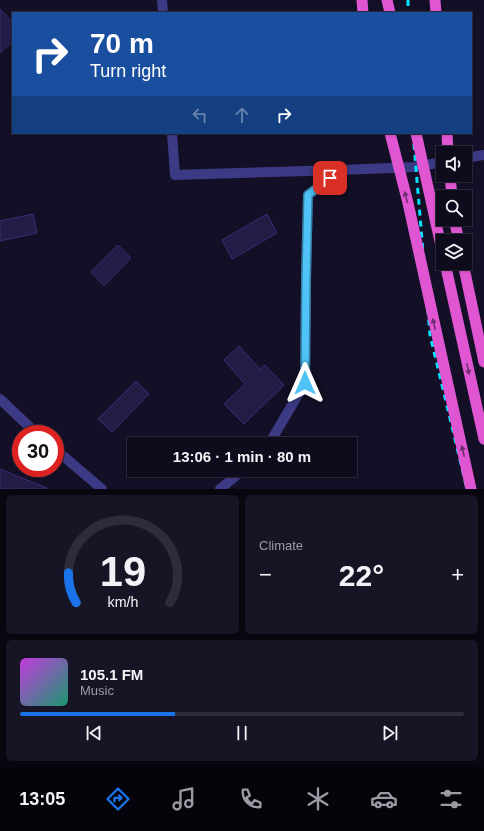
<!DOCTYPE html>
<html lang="en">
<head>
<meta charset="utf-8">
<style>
  body { margin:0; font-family:Arial,sans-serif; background:#171425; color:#f1f3f6; height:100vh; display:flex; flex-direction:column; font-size:15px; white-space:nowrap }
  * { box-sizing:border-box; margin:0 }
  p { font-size:13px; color:#9b9ba3 }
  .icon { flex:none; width:22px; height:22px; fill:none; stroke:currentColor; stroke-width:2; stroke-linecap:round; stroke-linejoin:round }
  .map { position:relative; height:489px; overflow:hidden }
  .details { display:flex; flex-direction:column; gap:6px; padding:6px; background:#08060f; flex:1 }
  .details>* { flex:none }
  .top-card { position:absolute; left:12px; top:12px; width:460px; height:122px; border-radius:0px; box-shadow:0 1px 3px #0004,0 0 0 1px #2e2b3b; background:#1a4fa0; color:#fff; overflow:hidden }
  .tools { position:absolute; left:436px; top:146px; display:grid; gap:8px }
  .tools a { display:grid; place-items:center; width:36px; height:36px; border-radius:0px; background:#0e0b1c; box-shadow:0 1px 3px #0004,0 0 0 1px #2e2b3b; font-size:20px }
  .speed { position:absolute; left:12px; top:425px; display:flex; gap:8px; font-size:20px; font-weight:700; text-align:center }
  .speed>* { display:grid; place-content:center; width:52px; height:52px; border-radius:50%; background:#0e0b1c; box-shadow:0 1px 3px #0004,0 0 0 1px #2e2b3b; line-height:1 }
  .speed .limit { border:6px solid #d22; background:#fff; color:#111 }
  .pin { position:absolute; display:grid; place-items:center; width:34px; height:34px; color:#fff; margin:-17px; border-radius:8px; box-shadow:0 2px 6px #0006 }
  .me { position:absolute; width:44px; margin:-22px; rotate:0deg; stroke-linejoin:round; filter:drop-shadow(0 0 3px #0008) }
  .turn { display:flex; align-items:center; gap:14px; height:84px; padding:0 12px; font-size:18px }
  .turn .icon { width:52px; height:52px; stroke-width:2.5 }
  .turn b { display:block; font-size:28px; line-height:34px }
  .lanes { display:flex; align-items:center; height:38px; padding:0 12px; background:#0003; justify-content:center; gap:20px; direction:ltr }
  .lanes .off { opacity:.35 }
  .big { font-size:30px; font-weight:600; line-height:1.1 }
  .details .tile { flex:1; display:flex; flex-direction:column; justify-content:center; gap:6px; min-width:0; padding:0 14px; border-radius:6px; background:#171425 }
  .details .dial { align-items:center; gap:0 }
  .dial svg { height:104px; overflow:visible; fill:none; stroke:#2e2b3b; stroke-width:7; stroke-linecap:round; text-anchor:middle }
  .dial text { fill:#f1f3f6; stroke:none }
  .song { display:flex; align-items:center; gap:12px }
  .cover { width:48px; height:48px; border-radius:6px; background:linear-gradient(135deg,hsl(290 70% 55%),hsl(160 70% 35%)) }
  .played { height:4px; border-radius:2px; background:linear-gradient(90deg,#1a73e8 35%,#2e2b3b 35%) }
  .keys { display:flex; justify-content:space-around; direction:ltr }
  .heat { display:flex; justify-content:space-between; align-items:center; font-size:22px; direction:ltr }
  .details .tiles { flex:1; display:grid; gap:6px; grid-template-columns:1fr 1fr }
  .tile:last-child { grid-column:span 2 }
  .trip { position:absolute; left:127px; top:437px; width:230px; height:40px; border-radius:0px; background:#0e0b1c; box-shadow:0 1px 3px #0004,0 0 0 1px #2e2b3b; font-weight:600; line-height:40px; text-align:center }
  .tabs { display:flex; height:64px; justify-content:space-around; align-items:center; background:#06040b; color:#9b9ba3 }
  .tabs .icon { width:28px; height:28px }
  .tabs .current { color:#1a73e8 }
  .tabs b { font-size:18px; color:#f1f3f6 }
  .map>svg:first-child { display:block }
  .building { fill:#241b47; stroke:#3b2d73 }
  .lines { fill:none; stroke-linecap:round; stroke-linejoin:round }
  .minor { stroke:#3d3a85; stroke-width:10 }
  .trunk { stroke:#e055d1; stroke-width:11 }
  .rail { stroke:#00e5ff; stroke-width:3; stroke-dasharray:6 5; stroke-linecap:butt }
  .trunk-bridge { stroke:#e055d1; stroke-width:11 }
  .oneway { fill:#6f2e73 }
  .route-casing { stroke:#337fa1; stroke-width:10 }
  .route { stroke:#4fc3f7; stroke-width:7 }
</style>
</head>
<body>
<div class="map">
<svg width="484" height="489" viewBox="0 0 484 489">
  <rect width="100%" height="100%" fill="#130f26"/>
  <g class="building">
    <path d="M0,9L13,23V41L0,53Z"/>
    <path d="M33,214L37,233L0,241V221Z"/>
    <path d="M267,214L277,233L232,259L222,240Z"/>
    <path d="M118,245L131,258L104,286L91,272Z"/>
    <path d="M239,346L260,369L265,365L284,385L244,424L224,404L245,384L224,360Z"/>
    <path d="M136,381L149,394L112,432L98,419Z"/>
    <path d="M0,469L47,488V489H0Z"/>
  </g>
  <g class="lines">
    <g class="minor">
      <path d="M162,0L163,13"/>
      <path d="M172,133L175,175L341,170"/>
      <path d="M465,158L484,155"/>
      <path d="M0,399L37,434"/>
      <path d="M269,444L305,383L306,279L308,195L341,170L415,167L443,162"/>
      <path d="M55,449L102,489"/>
      <path d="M220,489L243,470"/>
    </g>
    <g class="trunk">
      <path d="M362,0L363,13"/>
      <path d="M387,0L390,13"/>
      <path d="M435,0L436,13"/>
      <path d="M447,133L448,153"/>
      <path d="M450,175L452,197"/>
      <path d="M454,219L459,241"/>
      <path d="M445,263L484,439"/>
      <path d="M463,263L484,362"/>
    </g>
    <g class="rail">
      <path d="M408,0V13"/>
      <path d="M413,133L430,335L467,489"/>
    </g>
    <g class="trunk-bridge">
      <path d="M390,133L408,203L471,489"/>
      <path d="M416,133L443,255"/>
    </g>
  </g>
  <defs><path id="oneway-solid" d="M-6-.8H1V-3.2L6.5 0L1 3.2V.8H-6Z"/></defs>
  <g class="oneway">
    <use href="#oneway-solid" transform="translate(406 197) rotate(-104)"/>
    <use href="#oneway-solid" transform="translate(434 324) rotate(-103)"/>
    <use href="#oneway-solid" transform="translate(468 369) rotate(77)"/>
    <use href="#oneway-solid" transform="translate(463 451) rotate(-103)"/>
  </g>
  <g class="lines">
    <defs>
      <path id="route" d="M305,383L306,280L308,195L330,178"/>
    </defs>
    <use href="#route" class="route-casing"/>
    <use href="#route" class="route"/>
  </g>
</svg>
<div class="tools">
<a><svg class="icon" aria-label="sound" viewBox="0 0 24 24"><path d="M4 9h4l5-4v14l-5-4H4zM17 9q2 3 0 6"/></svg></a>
<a><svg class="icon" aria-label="search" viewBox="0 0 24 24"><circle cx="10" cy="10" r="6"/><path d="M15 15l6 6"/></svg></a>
<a><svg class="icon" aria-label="layers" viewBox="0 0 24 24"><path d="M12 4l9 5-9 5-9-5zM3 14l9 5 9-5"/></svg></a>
</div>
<div class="speed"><div class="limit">30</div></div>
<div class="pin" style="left:330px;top:178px;background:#d93025"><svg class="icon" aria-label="arrive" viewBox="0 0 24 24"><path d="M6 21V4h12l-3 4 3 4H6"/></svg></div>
<svg class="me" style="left:305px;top:383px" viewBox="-20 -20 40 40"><path d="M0-17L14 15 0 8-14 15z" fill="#4fc3f7" stroke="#fff" stroke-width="4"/></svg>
<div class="trip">13:06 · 1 min · 80 m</div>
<div class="top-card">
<div class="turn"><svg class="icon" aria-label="right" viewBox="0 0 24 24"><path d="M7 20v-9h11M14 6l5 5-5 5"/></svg><div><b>70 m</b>Turn right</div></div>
<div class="lanes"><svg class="icon off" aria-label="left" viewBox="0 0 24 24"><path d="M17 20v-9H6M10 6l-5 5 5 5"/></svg><svg class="icon off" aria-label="ahead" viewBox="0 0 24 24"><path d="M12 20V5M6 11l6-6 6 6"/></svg><svg class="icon" aria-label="right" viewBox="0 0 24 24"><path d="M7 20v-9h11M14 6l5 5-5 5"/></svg></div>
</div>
</div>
<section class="details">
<div class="tiles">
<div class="tile dial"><svg viewBox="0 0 100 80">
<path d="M14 69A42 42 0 1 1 86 69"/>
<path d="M14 69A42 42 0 0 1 8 46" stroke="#1a73e8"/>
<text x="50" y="56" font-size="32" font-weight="700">19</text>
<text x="50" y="72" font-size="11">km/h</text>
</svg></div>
<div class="tile"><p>Climate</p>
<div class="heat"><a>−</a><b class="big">22°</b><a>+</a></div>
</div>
<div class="tile">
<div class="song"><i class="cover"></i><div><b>105.1 FM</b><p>Music</p></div></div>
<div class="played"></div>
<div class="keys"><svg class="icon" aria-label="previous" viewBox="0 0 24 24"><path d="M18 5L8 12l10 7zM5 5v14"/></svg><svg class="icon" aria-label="pause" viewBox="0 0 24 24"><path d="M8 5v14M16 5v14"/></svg><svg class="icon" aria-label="next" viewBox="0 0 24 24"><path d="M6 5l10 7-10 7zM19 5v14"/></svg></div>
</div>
</div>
</section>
<nav class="tabs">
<b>13:05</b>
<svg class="icon current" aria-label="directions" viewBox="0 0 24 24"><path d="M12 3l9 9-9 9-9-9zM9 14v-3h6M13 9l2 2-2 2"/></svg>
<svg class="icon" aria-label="music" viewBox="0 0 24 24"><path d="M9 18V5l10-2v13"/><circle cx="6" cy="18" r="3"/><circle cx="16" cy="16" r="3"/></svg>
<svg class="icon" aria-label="phone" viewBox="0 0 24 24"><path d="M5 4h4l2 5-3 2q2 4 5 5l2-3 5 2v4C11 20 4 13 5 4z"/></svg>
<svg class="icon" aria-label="climate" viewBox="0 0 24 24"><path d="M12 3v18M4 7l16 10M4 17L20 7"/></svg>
<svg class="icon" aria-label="car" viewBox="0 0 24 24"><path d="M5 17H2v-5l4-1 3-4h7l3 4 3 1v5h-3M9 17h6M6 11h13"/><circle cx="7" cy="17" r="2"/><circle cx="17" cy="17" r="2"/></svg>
<svg class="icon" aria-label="filters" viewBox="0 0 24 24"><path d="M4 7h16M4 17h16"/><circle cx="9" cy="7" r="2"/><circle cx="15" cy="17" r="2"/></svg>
</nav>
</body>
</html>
